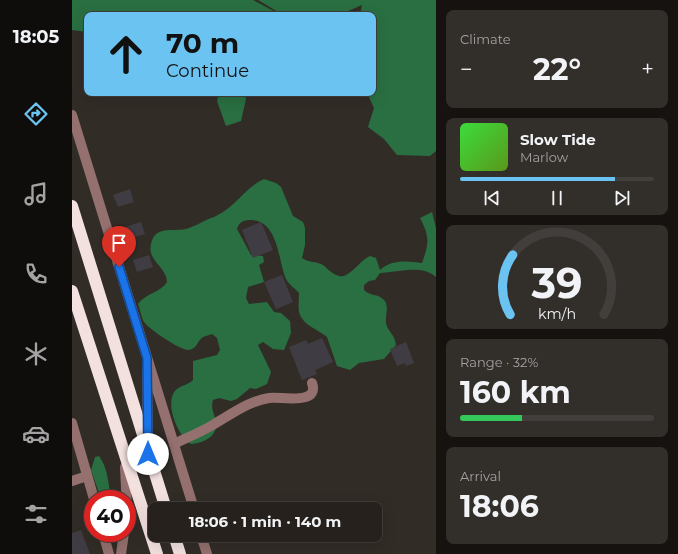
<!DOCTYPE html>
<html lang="en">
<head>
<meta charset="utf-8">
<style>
  body { margin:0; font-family:Montserrat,sans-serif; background:#322e2a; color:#f1f3f6; height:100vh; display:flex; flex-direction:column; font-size:15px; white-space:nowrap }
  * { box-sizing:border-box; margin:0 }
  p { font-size:13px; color:#a4a3a4 }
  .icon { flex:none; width:22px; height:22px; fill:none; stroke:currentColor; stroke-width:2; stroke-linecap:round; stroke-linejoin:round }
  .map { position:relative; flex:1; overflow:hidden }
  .sheet { display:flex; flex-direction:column; gap:10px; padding:10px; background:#151210; width:242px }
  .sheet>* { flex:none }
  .guide { position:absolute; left:12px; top:12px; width:292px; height:84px; border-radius:8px; box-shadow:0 4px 16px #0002,0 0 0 1px #423e3b; background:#6ac3f1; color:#111; overflow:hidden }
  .speed { position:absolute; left:12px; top:490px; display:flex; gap:8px; font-size:20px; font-weight:700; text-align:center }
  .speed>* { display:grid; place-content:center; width:52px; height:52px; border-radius:50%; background:#26211d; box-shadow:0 4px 16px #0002,0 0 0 1px #423e3b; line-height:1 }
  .speed .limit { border:6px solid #d22; background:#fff; color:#111 }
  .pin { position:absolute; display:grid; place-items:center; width:34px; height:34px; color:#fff; margin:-41px -17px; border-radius:50% 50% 50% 0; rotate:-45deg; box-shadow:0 0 4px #0007 }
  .pin .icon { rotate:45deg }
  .me { position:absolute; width:44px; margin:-22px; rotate:0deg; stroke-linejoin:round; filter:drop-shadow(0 0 3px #0008) }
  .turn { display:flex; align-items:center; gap:14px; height:84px; padding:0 16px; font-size:18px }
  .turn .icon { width:52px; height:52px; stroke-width:2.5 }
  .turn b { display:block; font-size:28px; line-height:34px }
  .big { font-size:30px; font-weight:700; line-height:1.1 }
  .sheet .widget { flex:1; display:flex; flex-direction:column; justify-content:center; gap:6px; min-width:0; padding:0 14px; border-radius:8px; background:#322e2a }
  .sheet .dial { align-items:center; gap:0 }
  .dial svg { height:104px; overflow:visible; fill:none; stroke:#423e3b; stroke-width:7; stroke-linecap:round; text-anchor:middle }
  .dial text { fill:#f1f3f6; stroke:none }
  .song { display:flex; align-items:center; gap:12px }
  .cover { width:48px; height:48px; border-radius:6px; background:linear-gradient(135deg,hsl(120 70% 55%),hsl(90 70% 35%)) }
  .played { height:4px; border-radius:2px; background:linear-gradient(90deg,#6ac3f1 80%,#423e3b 80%) }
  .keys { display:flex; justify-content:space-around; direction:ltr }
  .heat { display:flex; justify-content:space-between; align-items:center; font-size:22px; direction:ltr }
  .charge { height:6px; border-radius:3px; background:linear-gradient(90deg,#34c759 32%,#423e3b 0) }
  .trip { position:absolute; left:76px; top:502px; width:234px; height:40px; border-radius:8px; background:#26211d; box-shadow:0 4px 16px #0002,0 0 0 1px #423e3b; font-weight:700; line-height:40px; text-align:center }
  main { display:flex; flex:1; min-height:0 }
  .dock { display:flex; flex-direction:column; width:72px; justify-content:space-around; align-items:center; background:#0f0d0c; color:#a4a3a4 }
  .dock .icon { width:28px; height:28px }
  .dock .selected { color:#6ac3f1 }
  .dock b { font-size:18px; color:#f1f3f6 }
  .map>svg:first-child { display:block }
  .forest { fill:#296f41 }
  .building { fill:#403c43 }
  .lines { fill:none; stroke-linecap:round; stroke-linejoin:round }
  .minor { stroke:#94706e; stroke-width:10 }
  .highway { stroke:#f3e1e0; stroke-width:12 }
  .route-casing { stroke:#114b97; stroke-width:10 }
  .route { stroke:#1a73e8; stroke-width:7 }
</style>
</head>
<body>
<main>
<nav class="dock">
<b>18:05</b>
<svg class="icon selected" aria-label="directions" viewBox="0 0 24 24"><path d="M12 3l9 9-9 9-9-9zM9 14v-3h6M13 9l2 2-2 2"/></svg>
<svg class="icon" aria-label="music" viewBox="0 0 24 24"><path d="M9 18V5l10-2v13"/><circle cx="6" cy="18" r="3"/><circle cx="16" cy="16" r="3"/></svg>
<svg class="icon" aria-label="phone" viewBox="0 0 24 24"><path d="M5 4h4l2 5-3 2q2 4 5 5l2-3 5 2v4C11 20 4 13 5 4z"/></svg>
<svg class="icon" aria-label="climate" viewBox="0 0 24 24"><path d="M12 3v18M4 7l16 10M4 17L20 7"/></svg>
<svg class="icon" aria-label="car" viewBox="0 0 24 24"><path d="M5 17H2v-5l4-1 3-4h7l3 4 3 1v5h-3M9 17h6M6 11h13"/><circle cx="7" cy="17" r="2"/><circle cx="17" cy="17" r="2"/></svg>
<svg class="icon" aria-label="filters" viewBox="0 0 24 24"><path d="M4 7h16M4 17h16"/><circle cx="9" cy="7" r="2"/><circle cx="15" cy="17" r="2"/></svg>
</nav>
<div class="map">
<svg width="364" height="554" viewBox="0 0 364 554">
  <rect width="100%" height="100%" fill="#322c27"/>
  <g class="forest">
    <path d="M0,0H181L209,15H167L146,11L77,15H15V32L0,30Z"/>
    <path d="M186,0H364V151L358,156L325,155L312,139L296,127L302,108L295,93H301V15H288L290,5L267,15H211Z"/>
    <path d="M147,93H172L174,99L169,121L154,126L145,101Z"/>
    <path d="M192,179L204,183L209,187L221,216L231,222L233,228V245L230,258C237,263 244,261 251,265C256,269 260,274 267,276C277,279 287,261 298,256L304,258L308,270C319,259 336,261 350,263C357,243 358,237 348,218L360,212L364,228V277C350,264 326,272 308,273L303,280L297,281L292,285V290C298,296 306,294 311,299C318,305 313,315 314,323C315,331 323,334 324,345L312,359L287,363L278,370L265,366L255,337C246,329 231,326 227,312C226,306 227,299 227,293C223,288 217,285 214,279C206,261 207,221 179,220C171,220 167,222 165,229L179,255L191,256L192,262L187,265L192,282L176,287L174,298L177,304L195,302L202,312L209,313L218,321L219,333L212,350L201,349L191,342L186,345L199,372L195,384L184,389L178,388L165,399L159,401L147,398L141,400C138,410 144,415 144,425C144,438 130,443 119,444C105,436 91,400 105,389C110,385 116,385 121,380V361L145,355L148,350L145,338L140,334C137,335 134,336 131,337C125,341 125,349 117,350C109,351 77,329 72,322C69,317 68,309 66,304C74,293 88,293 95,282C95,267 75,261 79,244C83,225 100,232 114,229C122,227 131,221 139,218C162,210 173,187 192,179Z"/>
    <path d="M27,456C36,468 36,483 39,497L29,499L19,470L23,457Z"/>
  </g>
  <g class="building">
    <path d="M58,189L62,202L46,207L41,195Z"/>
    <path d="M69,222L73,234L57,239L53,227Z"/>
    <path d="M189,222L201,250L181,258L170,230Z"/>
    <path d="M77,255L81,267L65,272L61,260Z"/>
    <path d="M210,275L221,302L204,309L192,282Z"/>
    <path d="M250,338L261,362L243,370L245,374L230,380L217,347L234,340L236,344Z"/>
    <path d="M334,342L342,363L334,366L333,363L325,366L318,349Z"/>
    <path d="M9,530L18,554H0V533Z"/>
  </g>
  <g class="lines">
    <g class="minor">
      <path d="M0,115L122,509"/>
      <path d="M75,369L76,443"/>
      <path d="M0,423L22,499"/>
      <path d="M102,444C114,438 127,433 139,426C157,416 176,401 197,398C208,396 248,406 240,383"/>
      <path d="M53,467L55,510"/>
      <path d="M0,481L15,476"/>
      <path d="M31,533L37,554"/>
      <path d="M129,535L135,554"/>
      <path d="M49,554L52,533"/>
    </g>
    <g class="highway">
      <path d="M0,206L94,509"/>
      <path d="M0,291L85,554"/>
      <path d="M102,535L108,554"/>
    </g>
  </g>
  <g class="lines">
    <defs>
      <path id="route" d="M47,267L75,358L76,454"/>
    </defs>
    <use href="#route" class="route-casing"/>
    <use href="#route" class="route"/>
  </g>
</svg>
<div class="speed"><div class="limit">40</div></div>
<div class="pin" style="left:47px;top:267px;background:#d93025"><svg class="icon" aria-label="arrive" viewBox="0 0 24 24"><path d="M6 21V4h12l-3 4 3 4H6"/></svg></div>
<svg class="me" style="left:76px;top:454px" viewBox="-20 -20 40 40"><circle r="19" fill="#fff"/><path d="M0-13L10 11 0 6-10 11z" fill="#1a73e8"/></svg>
<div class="trip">18:06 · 1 min · 140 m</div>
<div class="guide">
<div class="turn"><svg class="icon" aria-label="ahead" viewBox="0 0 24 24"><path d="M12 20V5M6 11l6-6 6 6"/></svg><div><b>70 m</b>Continue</div></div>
</div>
</div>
<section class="sheet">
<div class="widget"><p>Climate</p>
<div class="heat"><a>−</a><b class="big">22°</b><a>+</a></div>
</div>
<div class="widget">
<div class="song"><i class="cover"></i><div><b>Slow Tide</b><p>Marlow</p></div></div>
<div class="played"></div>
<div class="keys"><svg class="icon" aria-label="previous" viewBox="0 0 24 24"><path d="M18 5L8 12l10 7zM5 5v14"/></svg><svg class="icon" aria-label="pause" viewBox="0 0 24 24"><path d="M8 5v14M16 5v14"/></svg><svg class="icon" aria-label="next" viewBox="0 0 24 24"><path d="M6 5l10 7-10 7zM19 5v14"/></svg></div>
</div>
<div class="widget dial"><svg viewBox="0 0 100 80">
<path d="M14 69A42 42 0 1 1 86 69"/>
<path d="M14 69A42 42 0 0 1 16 23" stroke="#6ac3f1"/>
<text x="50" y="56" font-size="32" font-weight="700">39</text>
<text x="50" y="72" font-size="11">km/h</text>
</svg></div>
<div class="widget"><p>Range · 32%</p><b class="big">160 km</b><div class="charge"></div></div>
<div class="widget"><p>Arrival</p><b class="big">18:06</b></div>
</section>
</main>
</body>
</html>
